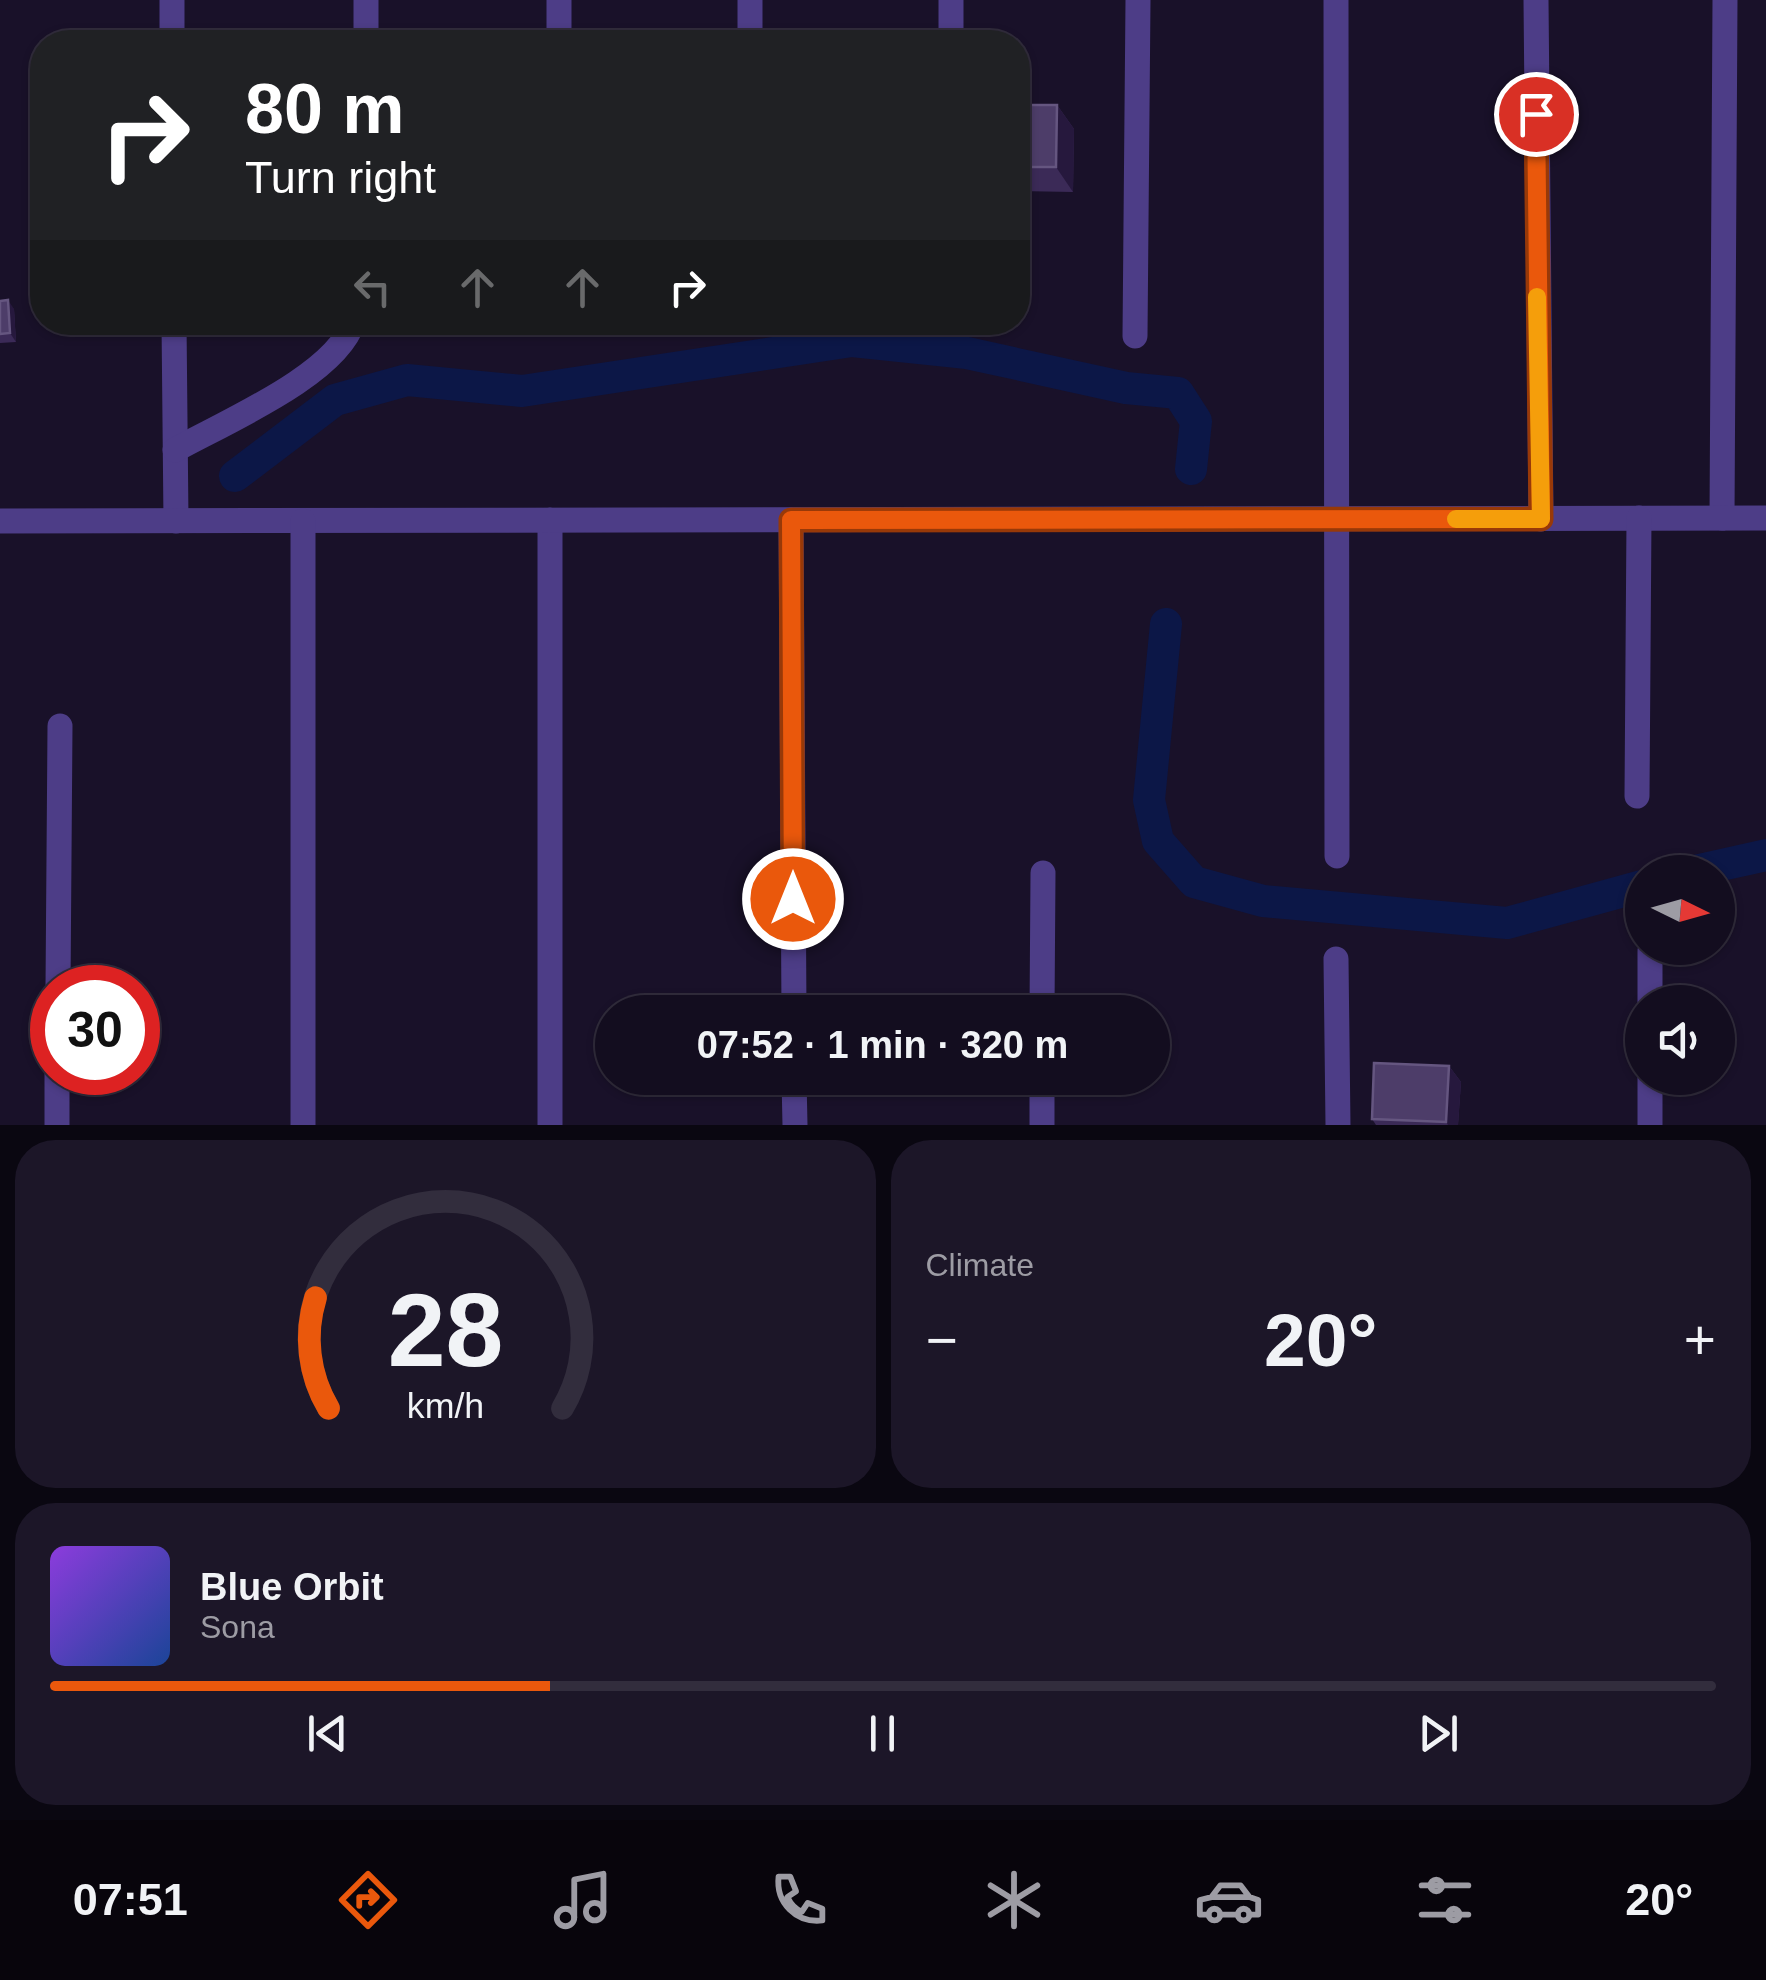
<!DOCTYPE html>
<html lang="en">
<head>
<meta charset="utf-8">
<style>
  body { margin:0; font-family:Arial,sans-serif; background:#1c1628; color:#f1f3f6; height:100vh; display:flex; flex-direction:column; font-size:38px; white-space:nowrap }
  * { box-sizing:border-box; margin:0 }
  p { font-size:32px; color:#9d9ca4 }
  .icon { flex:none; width:55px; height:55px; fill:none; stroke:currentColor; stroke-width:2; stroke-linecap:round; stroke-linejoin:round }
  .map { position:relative; height:1125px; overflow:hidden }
  .drawer { display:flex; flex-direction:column; gap:15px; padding:15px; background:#0a0711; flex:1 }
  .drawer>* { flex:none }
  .banner { position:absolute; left:30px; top:30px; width:1000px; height:305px; border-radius:40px; box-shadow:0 2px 8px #0004,0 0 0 2px #322d3d; background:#202124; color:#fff; overflow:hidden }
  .needle { width:65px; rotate:95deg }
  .fabs { position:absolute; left:1625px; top:855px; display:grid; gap:20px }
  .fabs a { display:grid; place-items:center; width:110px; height:110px; border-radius:50%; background:#130d1f; box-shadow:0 2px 8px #0004,0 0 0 2px #322d3d; font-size:50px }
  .speed { position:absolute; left:30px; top:965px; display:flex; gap:20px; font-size:50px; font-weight:700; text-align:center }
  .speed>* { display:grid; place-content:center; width:130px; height:130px; border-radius:50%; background:#130d1f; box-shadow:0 2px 8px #0004,0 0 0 2px #322d3d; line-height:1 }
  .speed .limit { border:15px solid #d22; background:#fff; color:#111 }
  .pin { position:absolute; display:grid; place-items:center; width:85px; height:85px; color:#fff; margin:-42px; border:5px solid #fff; border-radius:50%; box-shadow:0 2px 10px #0007 }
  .me { position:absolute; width:110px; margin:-55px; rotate:0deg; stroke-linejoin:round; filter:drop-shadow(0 0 8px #0008) }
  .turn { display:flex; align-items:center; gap:35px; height:210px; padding:0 50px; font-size:45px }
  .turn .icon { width:130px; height:130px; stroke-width:2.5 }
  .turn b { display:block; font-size:70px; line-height:85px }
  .lanes { display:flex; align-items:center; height:95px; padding:0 50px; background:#0003; justify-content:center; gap:50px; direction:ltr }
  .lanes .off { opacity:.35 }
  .big { font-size:75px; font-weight:700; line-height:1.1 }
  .drawer .widget { flex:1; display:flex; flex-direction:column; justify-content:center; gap:15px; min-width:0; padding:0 35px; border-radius:40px; background:#1c1628 }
  .drawer .dial { align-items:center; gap:0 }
  .dial svg { height:260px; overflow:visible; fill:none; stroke:#322d3d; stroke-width:7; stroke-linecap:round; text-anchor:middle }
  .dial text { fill:#f1f3f6; stroke:none }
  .song { display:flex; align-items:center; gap:30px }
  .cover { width:120px; height:120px; border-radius:15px; background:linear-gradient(135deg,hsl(270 70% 55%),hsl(220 70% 35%)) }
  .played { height:10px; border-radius:5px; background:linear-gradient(90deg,#ea580c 30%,#322d3d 30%) }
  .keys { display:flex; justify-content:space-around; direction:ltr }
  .heat { display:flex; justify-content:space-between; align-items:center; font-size:55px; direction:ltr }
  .drawer .tiles { flex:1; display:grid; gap:15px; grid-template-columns:1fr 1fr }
  .widget:last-child { grid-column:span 2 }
  .trip { position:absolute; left:595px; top:995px; width:575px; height:100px; border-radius:50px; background:#130d1f; box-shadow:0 2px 8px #0004,0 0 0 2px #322d3d; font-weight:700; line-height:100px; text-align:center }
  .tabs { display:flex; height:160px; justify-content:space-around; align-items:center; background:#08050c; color:#9d9ca4 }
  .tabs .icon { width:70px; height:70px }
  .tabs .current { color:#ea580c }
  .tabs b { font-size:45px; color:#f1f3f6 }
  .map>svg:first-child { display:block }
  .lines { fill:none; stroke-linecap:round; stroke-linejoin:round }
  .canal { stroke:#0c1747; stroke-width:32 }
  .street { stroke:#4d3d87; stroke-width:25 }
  .wall { fill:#3b2a57 }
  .shaded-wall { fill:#26183d }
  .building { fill:#4d3d69; stroke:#655680; stroke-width:2.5 }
  .route-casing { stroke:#983908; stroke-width:25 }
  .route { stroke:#ea580c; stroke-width:18 }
  .slow { stroke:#f59e0b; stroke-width:18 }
</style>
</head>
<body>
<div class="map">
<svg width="1766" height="1125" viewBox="0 0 1766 1125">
  <rect width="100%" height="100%" fill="#191129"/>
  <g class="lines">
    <g class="canal">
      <path d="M235,476L335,400L407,380L522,391L852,341L967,353L1126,388L1178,393L1196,421L1191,469"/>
      <path d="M1166,624L1149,800L1158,841L1194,882L1263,901L1507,923L1642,886"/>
      <path d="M1690,872L1766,855"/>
    </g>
    <g class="street">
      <path d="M172,0V42"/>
      <path d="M366,0V42"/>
      <path d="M559,0V42"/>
      <path d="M1336,0L1337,856"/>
      <path d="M1536,0L1541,519"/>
      <path d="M750,42V0"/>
      <path d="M951,42V0"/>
      <path d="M174,322L176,521"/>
      <path d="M1135,336L1138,0"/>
      <path d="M175,450C223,423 337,375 353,322"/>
      <path d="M1722,518L1725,0"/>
      <path d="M550,520V1125"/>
      <path d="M791,520L794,1012"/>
      <path d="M0,521L1766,518"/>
      <path d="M303,521V1125"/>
      <path d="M1637,796L1639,518"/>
      <path d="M1336,959L1338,1125"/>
      <path d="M58,988L60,726"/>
      <path d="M1650,1002V951"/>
      <path d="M1042,1012L1043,873"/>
      <path d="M794,1078L795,1125"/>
      <path d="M57,1125V1072"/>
      <path d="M1042,1125V1078"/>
      <path d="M1650,1125V1078"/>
    </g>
  </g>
  <g class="wall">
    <path d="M1018,105H1057L1074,129L1073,192L1018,191Z"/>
    <path d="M0,301L14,309L16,342L0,343Z"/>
    <path d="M1449,1066L1461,1082L1458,1125H1376L1372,1119Z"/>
  </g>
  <g class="shaded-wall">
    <path d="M1057,105L1074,129L1073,192L1056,167Z"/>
    <path d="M8,300L14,309L16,342L10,333Z"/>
    <path d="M1449,1066L1461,1082L1458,1125H1448L1446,1122Z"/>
  </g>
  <g class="building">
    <path d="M1018,105H1057L1056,167H1018Z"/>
    <path d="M8,300L10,333L0,334V301Z"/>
    <path d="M1374,1063L1449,1066L1446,1122L1372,1119Z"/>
  </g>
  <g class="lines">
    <defs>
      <path id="route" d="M793,899L791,520L1541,519L1536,114"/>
    </defs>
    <use href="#route" class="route-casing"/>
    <use href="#route" class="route"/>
    <path class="slow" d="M1456,519H1541L1537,297"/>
  </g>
</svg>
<div class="fabs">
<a><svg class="needle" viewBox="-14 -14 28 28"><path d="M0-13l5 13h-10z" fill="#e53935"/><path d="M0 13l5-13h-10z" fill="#9d9ca4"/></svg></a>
<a><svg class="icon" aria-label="sound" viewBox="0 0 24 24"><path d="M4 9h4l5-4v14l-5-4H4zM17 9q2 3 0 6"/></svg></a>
</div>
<div class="speed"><div class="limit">30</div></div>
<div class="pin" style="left:1536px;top:114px;background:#d93025"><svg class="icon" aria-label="arrive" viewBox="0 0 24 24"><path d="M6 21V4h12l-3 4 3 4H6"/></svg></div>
<svg class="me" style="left:793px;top:899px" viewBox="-20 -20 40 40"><circle r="17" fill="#ea580c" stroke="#fff" stroke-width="3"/><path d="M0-11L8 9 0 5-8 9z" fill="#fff"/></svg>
<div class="trip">07:52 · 1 min · 320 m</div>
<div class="banner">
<div class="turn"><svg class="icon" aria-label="right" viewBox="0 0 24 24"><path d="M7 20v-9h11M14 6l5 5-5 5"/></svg><div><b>80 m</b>Turn right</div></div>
<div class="lanes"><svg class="icon off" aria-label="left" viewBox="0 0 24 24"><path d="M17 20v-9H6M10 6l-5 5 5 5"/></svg><svg class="icon off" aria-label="ahead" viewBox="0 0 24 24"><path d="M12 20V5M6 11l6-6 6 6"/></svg><svg class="icon off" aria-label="ahead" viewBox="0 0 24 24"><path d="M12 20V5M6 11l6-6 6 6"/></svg><svg class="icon" aria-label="right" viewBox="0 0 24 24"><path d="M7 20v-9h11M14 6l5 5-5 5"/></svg></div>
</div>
</div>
<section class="drawer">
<div class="tiles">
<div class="widget dial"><svg viewBox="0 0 100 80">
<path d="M14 69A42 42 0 1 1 86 69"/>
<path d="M14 69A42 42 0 0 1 10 35" stroke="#ea580c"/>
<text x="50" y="56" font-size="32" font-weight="700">28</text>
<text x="50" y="72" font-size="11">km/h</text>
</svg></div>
<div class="widget"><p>Climate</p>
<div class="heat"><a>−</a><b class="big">20°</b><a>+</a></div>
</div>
<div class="widget">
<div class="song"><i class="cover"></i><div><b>Blue Orbit</b><p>Sona</p></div></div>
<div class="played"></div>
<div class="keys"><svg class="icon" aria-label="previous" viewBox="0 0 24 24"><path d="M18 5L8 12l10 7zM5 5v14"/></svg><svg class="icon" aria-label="pause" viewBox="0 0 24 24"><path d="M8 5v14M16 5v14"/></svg><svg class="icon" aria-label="next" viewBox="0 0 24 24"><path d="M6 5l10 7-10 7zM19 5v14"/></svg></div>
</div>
</div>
</section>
<nav class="tabs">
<b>07:51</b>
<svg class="icon current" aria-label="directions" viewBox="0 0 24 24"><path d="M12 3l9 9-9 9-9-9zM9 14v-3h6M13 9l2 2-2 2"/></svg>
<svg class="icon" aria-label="music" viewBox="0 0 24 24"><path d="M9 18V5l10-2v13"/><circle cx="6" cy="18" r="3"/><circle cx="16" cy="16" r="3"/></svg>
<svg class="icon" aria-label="phone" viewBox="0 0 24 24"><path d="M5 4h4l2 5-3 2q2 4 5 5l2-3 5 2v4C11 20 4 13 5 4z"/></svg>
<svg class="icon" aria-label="climate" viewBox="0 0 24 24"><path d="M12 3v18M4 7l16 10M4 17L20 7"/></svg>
<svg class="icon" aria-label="car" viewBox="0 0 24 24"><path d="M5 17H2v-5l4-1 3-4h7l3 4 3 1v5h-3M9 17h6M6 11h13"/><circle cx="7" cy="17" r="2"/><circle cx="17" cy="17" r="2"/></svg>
<svg class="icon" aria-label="filters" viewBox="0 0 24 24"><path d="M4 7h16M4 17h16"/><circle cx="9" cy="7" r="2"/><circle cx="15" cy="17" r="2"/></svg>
<b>20°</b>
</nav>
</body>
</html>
